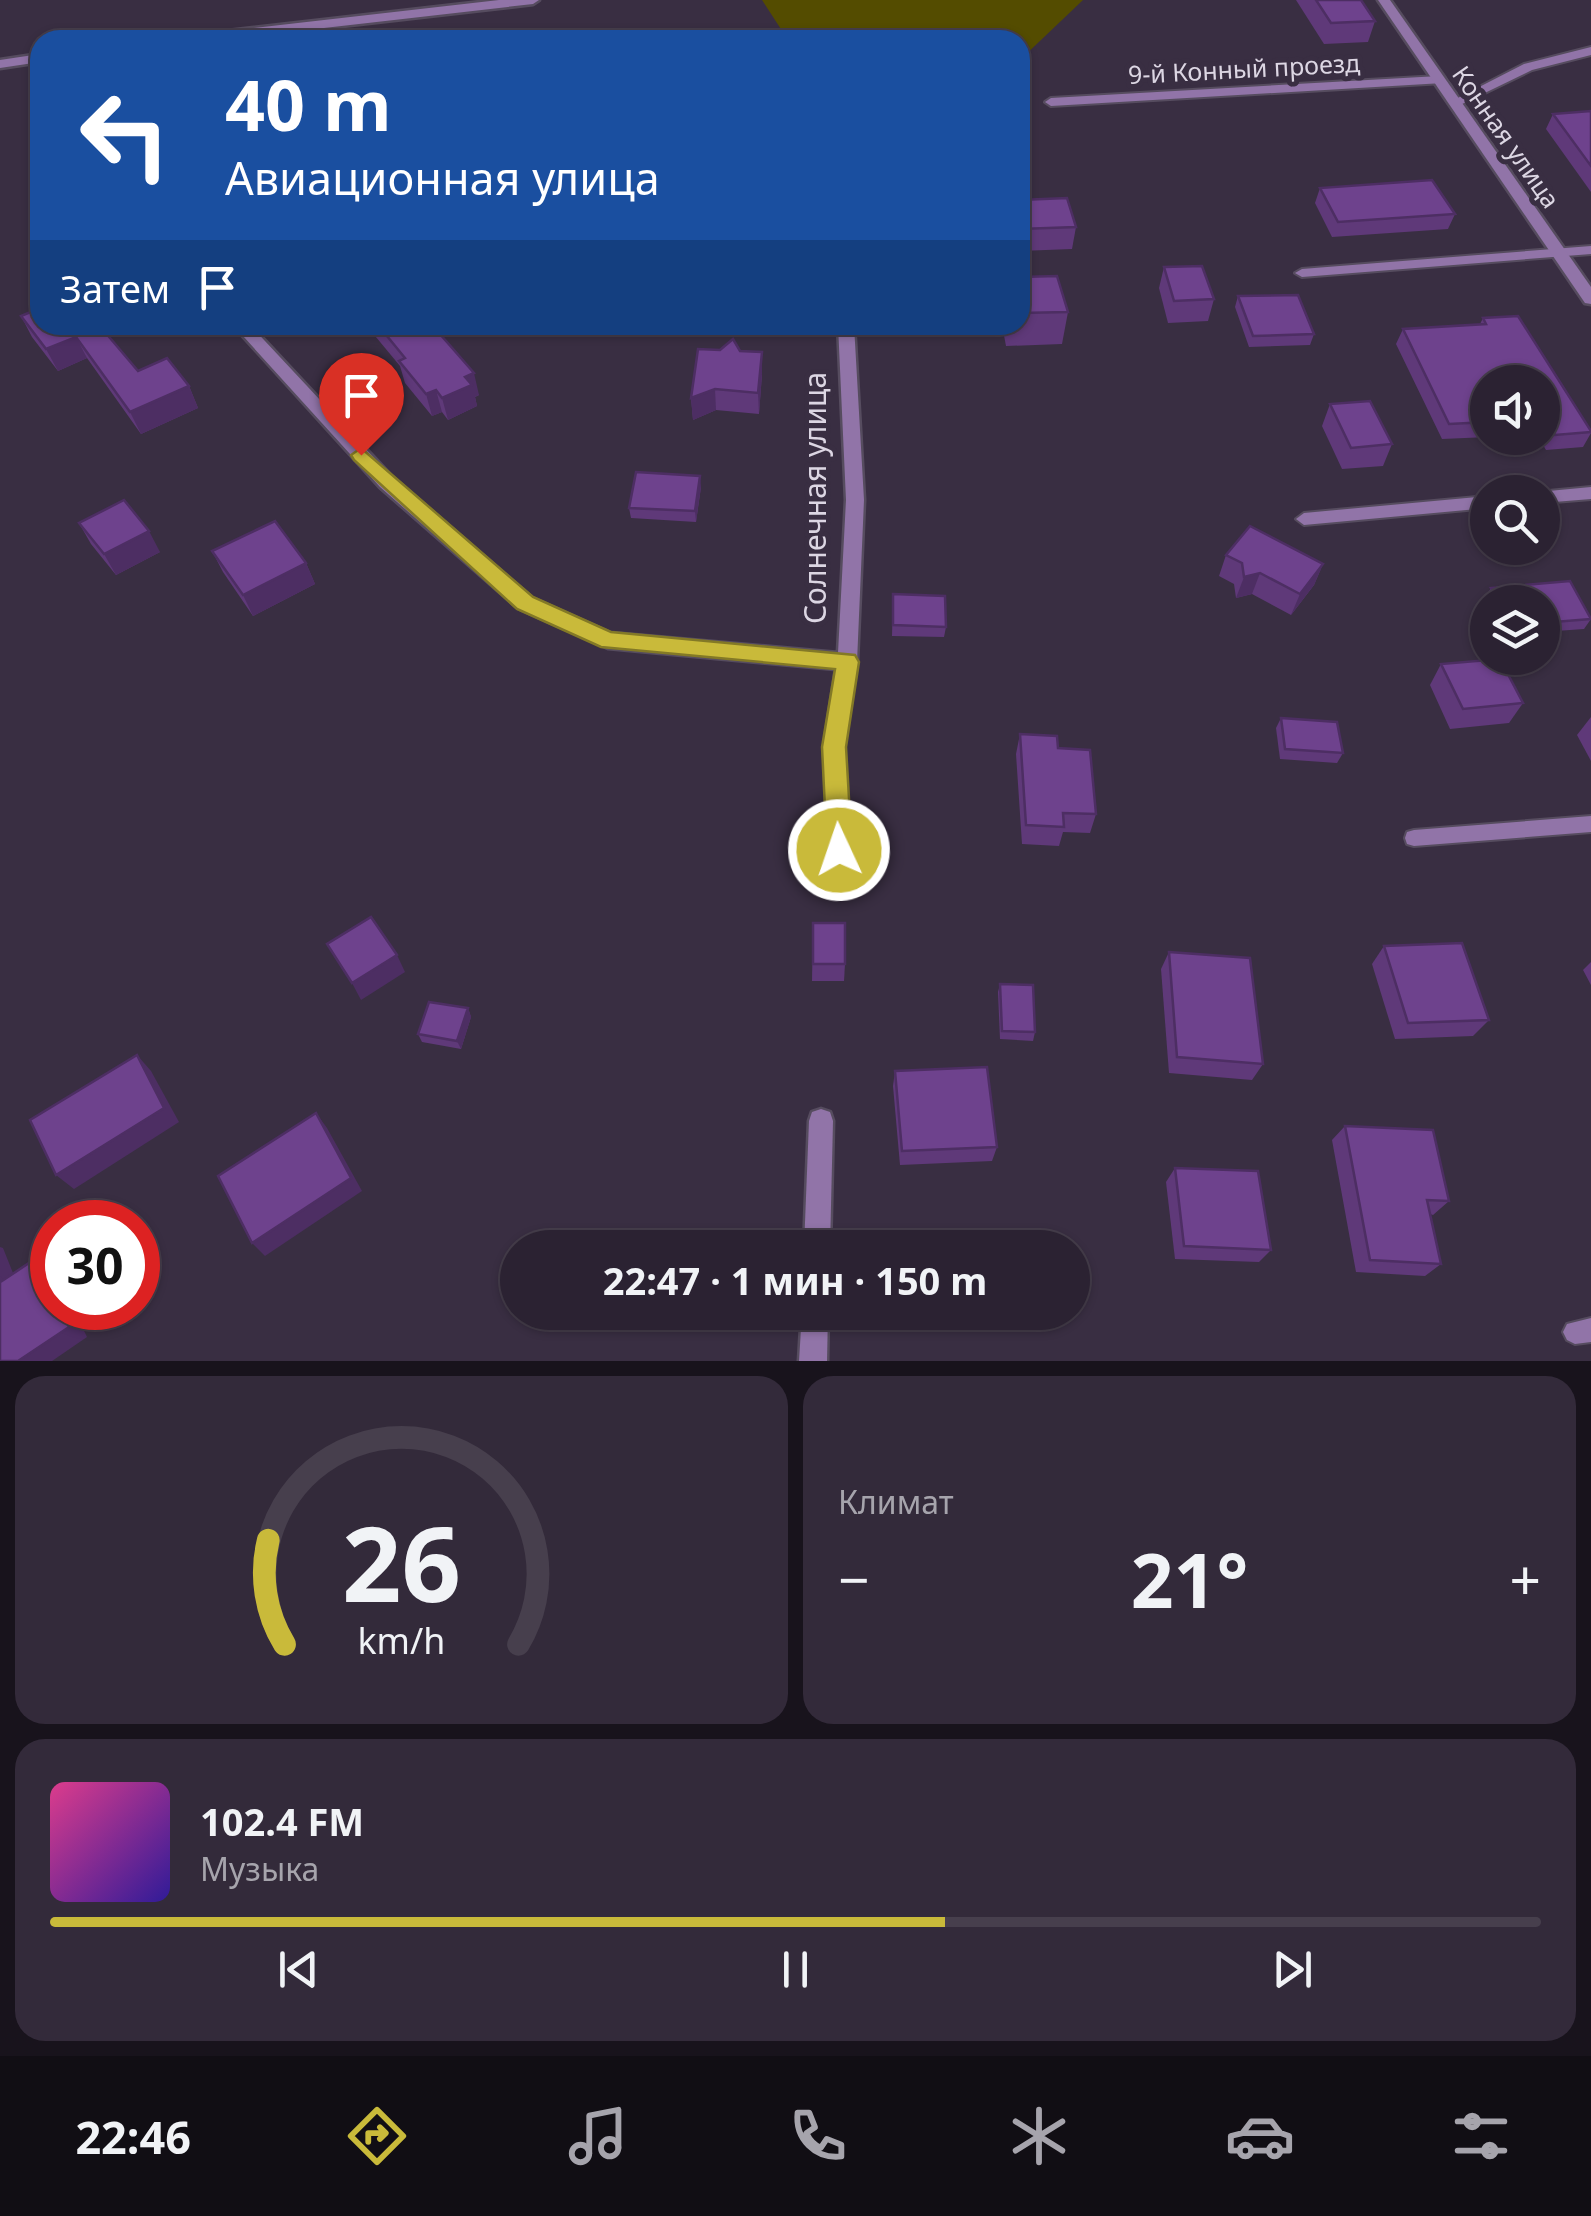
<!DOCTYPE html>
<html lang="ru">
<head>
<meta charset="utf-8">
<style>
  body { margin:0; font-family:"Noto Sans",sans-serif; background:#332a3a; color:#f1f3f6; height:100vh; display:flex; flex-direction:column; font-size:38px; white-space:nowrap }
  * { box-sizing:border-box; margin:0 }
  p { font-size:32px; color:#a6a4ac }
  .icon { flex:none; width:55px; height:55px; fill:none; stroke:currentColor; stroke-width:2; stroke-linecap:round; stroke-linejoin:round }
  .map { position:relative; height:1361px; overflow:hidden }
  .panel { display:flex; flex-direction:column; gap:15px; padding:15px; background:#18131c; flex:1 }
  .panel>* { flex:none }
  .banner { position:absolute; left:30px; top:30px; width:1000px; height:305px; border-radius:30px; box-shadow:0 2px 8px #0004,0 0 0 2px #473f4d; background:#1a4fa0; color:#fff; overflow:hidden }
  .controls { position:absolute; left:1470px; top:365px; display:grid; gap:20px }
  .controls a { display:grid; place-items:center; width:90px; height:90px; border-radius:50%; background:#2b2232; box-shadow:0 2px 8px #0004,0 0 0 2px #473f4d; font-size:50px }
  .speed { position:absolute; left:30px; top:1200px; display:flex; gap:20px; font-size:50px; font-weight:700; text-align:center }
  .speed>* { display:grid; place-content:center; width:130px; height:130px; border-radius:50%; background:#2b2232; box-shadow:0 2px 8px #0004,0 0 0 2px #473f4d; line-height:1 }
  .speed .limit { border:15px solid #d22; background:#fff; color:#111 }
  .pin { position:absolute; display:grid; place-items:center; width:85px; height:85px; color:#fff; margin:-102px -42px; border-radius:50% 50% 50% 0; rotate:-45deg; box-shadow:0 0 10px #0007 }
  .pin .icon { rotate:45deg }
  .me { position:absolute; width:110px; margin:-55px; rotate:357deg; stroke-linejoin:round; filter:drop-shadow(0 0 8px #0008) }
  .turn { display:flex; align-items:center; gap:35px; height:210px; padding:0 30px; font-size:45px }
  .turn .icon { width:130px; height:130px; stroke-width:2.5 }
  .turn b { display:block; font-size:70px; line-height:85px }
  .then { display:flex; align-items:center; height:95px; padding:0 30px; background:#0003; gap:20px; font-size:38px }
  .big { font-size:75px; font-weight:700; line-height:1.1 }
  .panel .card { flex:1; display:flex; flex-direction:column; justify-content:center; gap:15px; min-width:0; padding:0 35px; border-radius:30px; background:#332a3a }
  .panel .dial { align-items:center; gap:0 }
  .dial svg { height:260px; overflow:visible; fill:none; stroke:#473f4d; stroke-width:7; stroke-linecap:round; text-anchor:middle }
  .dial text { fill:#f1f3f6; stroke:none }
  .song { display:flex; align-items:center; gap:30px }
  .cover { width:120px; height:120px; border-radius:15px; background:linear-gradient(135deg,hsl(330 70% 55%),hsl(250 70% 35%)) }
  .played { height:10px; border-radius:5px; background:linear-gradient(90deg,#c9ba3a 60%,#473f4d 60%) }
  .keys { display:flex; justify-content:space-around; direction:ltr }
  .heat { display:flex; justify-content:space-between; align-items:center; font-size:55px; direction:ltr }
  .panel .tiles { flex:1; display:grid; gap:15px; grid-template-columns:1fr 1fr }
  .card:last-child { grid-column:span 2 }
  .trip { position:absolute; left:500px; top:1230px; width:590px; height:100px; border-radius:50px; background:#2b2232; box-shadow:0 2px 8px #0004,0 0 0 2px #473f4d; font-weight:700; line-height:100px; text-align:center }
  .tab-bar { display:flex; height:160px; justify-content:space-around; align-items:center; background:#110e14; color:#a6a4ac }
  .tab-bar .icon { width:70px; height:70px }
  .tab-bar .active { color:#c9ba3a }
  .tab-bar b { font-size:45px; color:#f1f3f6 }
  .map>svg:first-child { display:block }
  .green { fill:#544c00 }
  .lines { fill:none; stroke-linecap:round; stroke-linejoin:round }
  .lane-casing { stroke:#564c5f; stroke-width:4 }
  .street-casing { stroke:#564c5f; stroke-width:5 }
  .lane { fill:#9174a8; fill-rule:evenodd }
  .street { fill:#9174a8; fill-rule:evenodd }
  .wall { fill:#5f3979 }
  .shaded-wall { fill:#4d2e63 }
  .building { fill:#6e428d; stroke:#4d2e63; stroke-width:2.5 }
  .route { fill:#c9ba3a; stroke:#837926; stroke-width:2.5 }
  .labels { text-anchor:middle; stroke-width:10; stroke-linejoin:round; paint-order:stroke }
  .far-street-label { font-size:25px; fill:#dcd6e3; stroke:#392e42 }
  .street-label { font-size:30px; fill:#dcd6e3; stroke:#392e42 }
</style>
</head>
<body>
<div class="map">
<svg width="1591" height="1361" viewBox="0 0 1591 1361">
  <rect width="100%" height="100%" fill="#392e42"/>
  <path class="green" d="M762,0H1083L1020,60V40H788Z"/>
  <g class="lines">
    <defs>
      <g id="lane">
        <path d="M1591,47V55L1532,70L1460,105L1450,102L1524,64Z"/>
        <path d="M1439,76L1443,77V83L1051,106L1045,102L1051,98Z"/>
        <path d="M1591,246V254L1302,277L1295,273L1302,269Z"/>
        <path d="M1591,487V499L1542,503V492H1538Z"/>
        <path d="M1488,496V508L1304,525L1296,519L1304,513Z"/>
        <path d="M1591,816V832L1414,846L1407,844L1405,838L1407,832L1414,830Z"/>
        <path d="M1591,1318V1342L1575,1344L1567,1340L1563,1332L1567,1324Z"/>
      </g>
      <g id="street">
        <path d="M499,0H539L533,4L219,40H177L184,36Z"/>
        <path d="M1378,0H1390L1591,287V304L1585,303Z"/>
        <path d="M40,54V62L0,68V60Z"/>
        <path d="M233,325H250L392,477L532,598L610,633L838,653L846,500L838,325H854L864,500L857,662L844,747L850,849L847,856L839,858L831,856L828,849L824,747L836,669L608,648L518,608L380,487Z"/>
        <path d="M821,1109L830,1112L833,1121L830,1248H804L809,1121L812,1112Z"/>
        <path d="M802,1312H828L827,1361H799Z"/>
      </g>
    </defs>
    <use href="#lane" class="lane-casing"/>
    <use href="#street" class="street-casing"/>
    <use href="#lane" class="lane"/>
    <use href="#street" class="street"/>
  </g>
  <g class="wall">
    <path d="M1296,0H1361L1375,21L1368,42L1324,44Z"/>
    <path d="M1591,111V192L1546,129L1553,114Z"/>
    <path d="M1320,188L1455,214L1448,229L1332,237L1315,203Z"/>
    <path d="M1020,200L1076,227L1072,249L1020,251Z"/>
    <path d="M1164,267L1214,299L1208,321L1168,323L1159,288Z"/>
    <path d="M1020,277L1068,312L1062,344L1006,346L1002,325H1020Z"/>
    <path d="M1238,296L1314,334L1310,345L1249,347L1235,307Z"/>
    <path d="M21,316L99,325L138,371L189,386L198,408L141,434L87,358L58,371L32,337Z"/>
    <path d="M1483,318L1591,431V433L1583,447L1546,450L1539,438H1542V382H1488V437L1442,439L1396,344L1403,329L1480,324Z"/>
    <path d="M366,325H432L479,395L475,397L477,406L448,420L442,412L432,416L405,383L400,366Z"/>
    <path d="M740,351L762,374L759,414L716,410L693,420L691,398Z"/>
    <path d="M1330,404L1392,444L1383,466L1342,469L1322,426Z"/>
    <path d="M701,487L696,522L631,518L629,508Z"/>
    <path d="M79,523L160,552L116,575L91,544Z"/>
    <path d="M212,551L306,563L315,584L253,616L223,572Z"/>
    <path d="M1226,555L1323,564L1314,585L1291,615L1252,594L1236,598L1234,584L1219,576Z"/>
    <path d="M1570,581L1591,619L1584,629L1542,632V602L1488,604L1485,598L1491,588Z"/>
    <path d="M893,594L946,627L944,637L892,636Z"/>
    <path d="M1441,664L1523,703L1509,723L1450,729L1430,685Z"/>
    <path d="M1591,717V761L1577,735Z"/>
    <path d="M1281,718L1343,753L1337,763L1280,759L1276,728Z"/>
    <path d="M1020,734L1058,748L1096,814L1090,833L1063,832L1059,846L1022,844L1016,754Z"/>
    <path d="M813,923L845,964L844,981H812Z"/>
    <path d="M1384,946L1489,1020L1473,1036L1395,1039L1372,964Z"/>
    <path d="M1169,952L1263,1064L1252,1080L1169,1073L1161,969Z"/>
    <path d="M1591,962V985L1583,970Z"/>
    <path d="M1000,984L1035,1032L1033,1041L1000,1039L998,992Z"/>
    <path d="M468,1008L471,1017L461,1049L422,1042L418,1034Z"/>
    <path d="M895,1071L997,1147L992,1161L900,1165L893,1086Z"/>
    <path d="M1345,1126L1449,1201L1433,1215L1430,1214L1441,1264L1425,1276L1356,1272L1332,1140Z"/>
    <path d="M1175,1168L1271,1250L1259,1262L1175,1259L1166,1182Z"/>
  </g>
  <g class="shaded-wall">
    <path d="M76,337L87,358L58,371L46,349Z"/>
    <path d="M762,352V374L759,414L758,393Z"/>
    <path d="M474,373L479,395L475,397L477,406L448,420L442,398L465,377Z"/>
    <path d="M189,386L198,408L141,434L130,412Z"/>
    <path d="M715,389L716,410L693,420L691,398Z"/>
    <path d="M436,390L442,412L432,416L426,394Z"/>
    <path d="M700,476L701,487L696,522L695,511Z"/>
    <path d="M149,531L160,552L116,575L104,554Z"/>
    <path d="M306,563L315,584L253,616L243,595Z"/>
    <path d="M1323,564L1314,585L1291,615L1300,594Z"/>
    <path d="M1260,573L1252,594L1236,598L1244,577Z"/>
    <path d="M397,955L405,972L361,1000L352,983Z"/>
    <path d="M468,1008L471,1017L461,1049L457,1041Z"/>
    <path d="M137,1055L151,1071L179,1122L74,1189L56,1175Z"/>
    <path d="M316,1113L327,1128L362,1191L265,1256L252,1243Z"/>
    <path d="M0,1247L3,1248L21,1293L2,1281L0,1277Z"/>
    <path d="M38,1257L52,1267V1290Z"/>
    <path d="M60,1308H73L87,1337L52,1361H18Z"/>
  </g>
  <g class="building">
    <path d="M1316,0H1361L1375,21L1331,23Z"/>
    <path d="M1591,111V166L1553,114Z"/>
    <path d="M1432,180L1455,214L1338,222L1320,188Z"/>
    <path d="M1067,198L1076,227L1020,229V200Z"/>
    <path d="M1202,266L1214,299L1174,301L1164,267Z"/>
    <path d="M1057,276L1068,312L1020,313V277Z"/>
    <path d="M1298,295L1314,334L1253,336L1238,296Z"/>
    <path d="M40,308V325H99L138,371L167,358L189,386L130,412L76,337L46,349L21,316Z"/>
    <path d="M1518,316L1591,431V432L1555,435L1545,420H1542V382H1488V422L1449,424L1403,329L1486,324L1483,318Z"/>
    <path d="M378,325H432L474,373L465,377L472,385L442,398L436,390L426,394L399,361L405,358Z"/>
    <path d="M733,339L740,351L762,352L758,393L715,389L691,398L698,349L720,350Z"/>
    <path d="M1370,401L1392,444L1351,448L1330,404Z"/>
    <path d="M636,472L700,476L695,511L629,508Z"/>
    <path d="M124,500L149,531L104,554L79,523Z"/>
    <path d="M275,521L306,563L243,595L212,551Z"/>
    <path d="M1250,526L1323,564L1300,594L1260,573L1244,577L1242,563L1226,555Z"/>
    <path d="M1570,581L1591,619L1542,623V602H1499L1491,588Z"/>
    <path d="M893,594L945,596L946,627L893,625Z"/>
    <path d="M1500,659L1523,703L1463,709L1441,664Z"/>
    <path d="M1281,718L1337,722L1343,753L1285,749Z"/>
    <path d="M1020,734L1057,736L1058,748L1090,750L1096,814L1063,813L1064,827L1026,825Z"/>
    <path d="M371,917L397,955L352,983L327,944Z"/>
    <rect x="813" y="923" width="32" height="41"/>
    <path d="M1462,943L1489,1020L1408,1023L1384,946Z"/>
    <path d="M1169,952L1250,958L1263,1064L1177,1057Z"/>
    <path d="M1000,984L1033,985L1035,1032L1002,1031Z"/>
    <path d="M429,1002L468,1008L457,1041L418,1034Z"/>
    <path d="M137,1055L164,1108L56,1175L30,1120Z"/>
    <path d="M987,1067L997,1147L902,1151L895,1071Z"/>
    <path d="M316,1113L351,1178L252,1243L218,1176Z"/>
    <path d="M1345,1126L1433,1130L1449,1201L1427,1200L1441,1264L1370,1260Z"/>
    <path d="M1175,1168L1258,1171L1271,1250L1184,1246Z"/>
    <path d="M38,1257L52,1290V1308H60L69,1327L18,1361H0V1277L2,1281Z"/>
  </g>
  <path class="route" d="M361,448L533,597L611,632L855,655L859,662L846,747L852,850L848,857L839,860L827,850L822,747L835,669L601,647L517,609L354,460L351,455Z"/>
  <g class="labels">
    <g class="far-street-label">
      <text transform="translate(1244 69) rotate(-3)" y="9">9-й Конный проезд</text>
      <text transform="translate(1506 137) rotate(55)" y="9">Конная улица</text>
    </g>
    <g class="street-label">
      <text transform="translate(816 498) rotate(-90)" y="10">Солнечная улица</text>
    </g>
  </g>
</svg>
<div class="controls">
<a><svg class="icon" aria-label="sound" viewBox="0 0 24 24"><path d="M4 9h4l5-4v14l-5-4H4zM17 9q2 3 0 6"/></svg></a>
<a><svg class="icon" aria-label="search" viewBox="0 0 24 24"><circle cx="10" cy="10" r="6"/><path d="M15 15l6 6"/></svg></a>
<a><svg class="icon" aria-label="layers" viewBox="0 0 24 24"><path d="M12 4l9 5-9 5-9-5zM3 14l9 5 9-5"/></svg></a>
</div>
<div class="speed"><div class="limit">30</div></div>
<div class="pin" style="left:361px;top:455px;background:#d93025"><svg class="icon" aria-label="arrive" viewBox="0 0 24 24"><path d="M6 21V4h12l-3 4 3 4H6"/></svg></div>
<svg class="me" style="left:839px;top:850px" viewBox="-20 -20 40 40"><circle r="17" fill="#c9ba3a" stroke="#fff" stroke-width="3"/><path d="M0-11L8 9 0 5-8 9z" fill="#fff"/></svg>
<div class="trip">22:47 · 1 мин · 150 m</div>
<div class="banner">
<div class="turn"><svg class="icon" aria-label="left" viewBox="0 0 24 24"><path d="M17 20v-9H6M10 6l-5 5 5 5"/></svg><div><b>40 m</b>Авиационная улица</div></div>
<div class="then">Затем<svg class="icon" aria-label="arrive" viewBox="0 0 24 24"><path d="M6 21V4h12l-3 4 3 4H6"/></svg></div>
</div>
</div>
<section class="panel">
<div class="tiles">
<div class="card dial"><svg viewBox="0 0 100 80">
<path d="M14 69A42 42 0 1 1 86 69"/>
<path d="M14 69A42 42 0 0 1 9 37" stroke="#c9ba3a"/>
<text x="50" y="56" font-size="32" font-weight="700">26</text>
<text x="50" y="72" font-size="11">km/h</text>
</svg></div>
<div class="card"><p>Климат</p>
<div class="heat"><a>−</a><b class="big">21°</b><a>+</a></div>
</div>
<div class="card">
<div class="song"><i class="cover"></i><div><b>102.4 FM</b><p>Музыка</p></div></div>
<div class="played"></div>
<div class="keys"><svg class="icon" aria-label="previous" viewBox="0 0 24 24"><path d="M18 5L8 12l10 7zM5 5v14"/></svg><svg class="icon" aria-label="pause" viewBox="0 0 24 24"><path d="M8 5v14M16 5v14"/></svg><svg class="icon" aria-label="next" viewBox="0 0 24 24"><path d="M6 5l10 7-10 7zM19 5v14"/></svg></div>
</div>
</div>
</section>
<nav class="tab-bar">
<b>22:46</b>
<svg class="icon active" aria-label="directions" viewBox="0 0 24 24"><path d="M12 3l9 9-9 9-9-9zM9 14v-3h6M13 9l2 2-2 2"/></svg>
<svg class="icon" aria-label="music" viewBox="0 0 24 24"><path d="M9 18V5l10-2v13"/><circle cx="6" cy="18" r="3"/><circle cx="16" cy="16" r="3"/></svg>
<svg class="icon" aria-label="phone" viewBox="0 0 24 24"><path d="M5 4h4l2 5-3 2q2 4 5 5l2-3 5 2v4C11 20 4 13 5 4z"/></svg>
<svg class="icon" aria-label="climate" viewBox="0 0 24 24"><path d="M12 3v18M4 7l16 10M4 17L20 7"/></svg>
<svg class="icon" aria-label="car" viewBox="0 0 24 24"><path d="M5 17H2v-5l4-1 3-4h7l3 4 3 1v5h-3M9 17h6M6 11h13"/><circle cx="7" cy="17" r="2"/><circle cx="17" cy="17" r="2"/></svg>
<svg class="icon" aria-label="filters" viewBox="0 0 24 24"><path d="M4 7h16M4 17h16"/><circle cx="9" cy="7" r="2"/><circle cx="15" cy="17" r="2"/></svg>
</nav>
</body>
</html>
